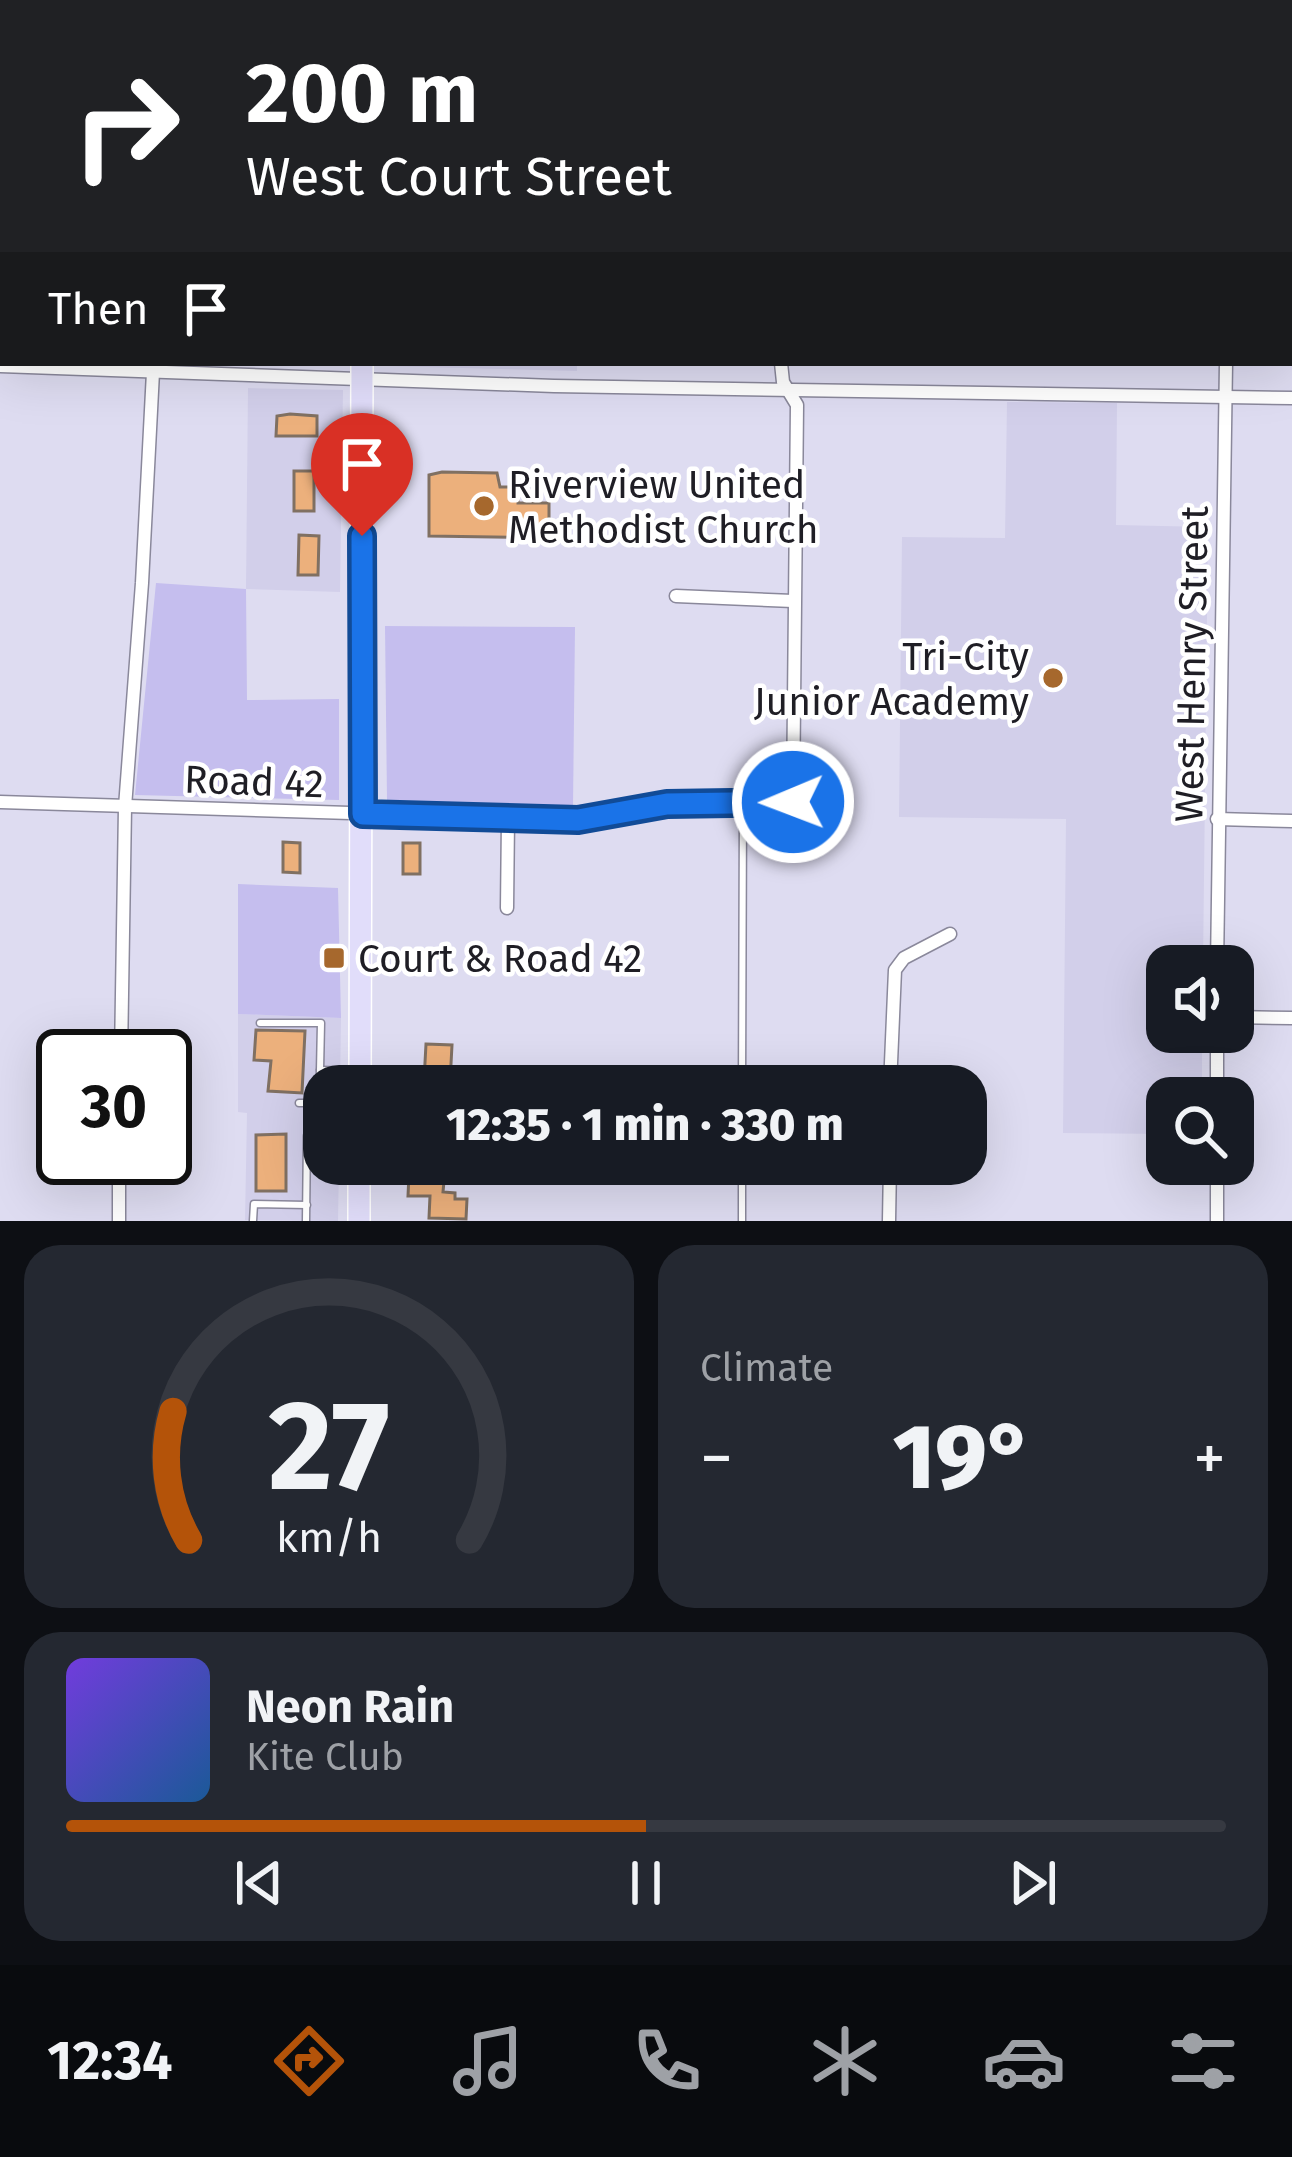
<!DOCTYPE html>
<html lang="en">
<head>
<meta charset="utf-8">
<style>
  body { margin:0; font-family:"Fira Sans",sans-serif; background:#242831; color:#f1f3f6; height:100vh; display:flex; flex-direction:column; font-size:45px; white-space:nowrap }
  * { box-sizing:border-box; margin:0 }
  p { font-size:39px; color:#9ea1a6 }
  .icon { flex:none; width:66px; height:66px; fill:none; stroke:currentColor; stroke-width:2; stroke-linecap:round; stroke-linejoin:round }
  .map { position:relative; height:1221px; overflow:hidden }
  .side { display:flex; flex-direction:column; gap:24px; padding:24px; background:#0d0f14; flex:1 }
  .side>* { flex:none }
  .guide { position:absolute; left:0px; top:0px; width:1293px; height:366px; box-shadow:0 12px 48px #0002; background:#202124; color:#fff; overflow:hidden }
  .buttons { position:absolute; left:1146px; top:945px; display:grid; gap:24px }
  .buttons a { display:grid; place-items:center; width:108px; height:108px; border-radius:24px; background:#171b24; box-shadow:0 12px 48px #0002; font-size:60px }
  .speed { position:absolute; left:36px; top:1029px; display:flex; gap:24px; font-size:60px; font-weight:700; text-align:center }
  .speed>* { display:grid; place-content:center; width:156px; height:156px; border-radius:50%; background:#171b24; box-shadow:0 12px 48px #0002; line-height:1 }
  .speed .limit { border:6px solid #111; border-radius:18px; background:#fff; color:#111 }
  .pin { position:absolute; display:grid; place-items:center; width:102px; height:102px; color:#fff; margin:-123px -51px; border-radius:50% 50% 50% 0; rotate:-45deg; box-shadow:0 0 12px #0007 }
  .pin .icon { rotate:45deg }
  .me { position:absolute; width:132px; margin:-66px; rotate:269deg; stroke-linejoin:round; filter:drop-shadow(0 0 9px #0008) }
  .turn { display:flex; align-items:center; gap:42px; height:252px; padding:0 48px; font-size:54px }
  .turn .icon { width:156px; height:156px; stroke-width:2.5 }
  .turn b { display:block; font-size:84px; line-height:102px }
  .then { display:flex; align-items:center; height:114px; padding:0 48px; background:#0003; gap:24px; font-size:45px }
  .big { font-size:90px; font-weight:800; line-height:1.1 }
  .side .card { flex:1; display:flex; flex-direction:column; justify-content:center; gap:18px; min-width:0; padding:0 42px; border-radius:36px; background:#242831 }
  .side .dial { align-items:center; gap:0 }
  .dial svg { height:312px; overflow:visible; fill:none; stroke:#363941; stroke-width:7; stroke-linecap:round; text-anchor:middle }
  .dial text { fill:#f1f3f6; stroke:none }
  .song { display:flex; align-items:center; gap:36px }
  .cover { width:144px; height:144px; border-radius:18px; background:linear-gradient(135deg,hsl(260 70% 55%),hsl(210 70% 35%)) }
  .played { height:12px; border-radius:6px; background:linear-gradient(90deg,#b45309 50%,#363941 50%) }
  .keys { display:flex; justify-content:space-around; direction:ltr }
  .heat { display:flex; justify-content:space-between; align-items:center; font-size:66px; direction:ltr }
  .side .tiles { flex:1; display:grid; gap:24px; grid-template-columns:1fr 1fr }
  .card:last-child { grid-column:span 2 }
  .trip { position:absolute; left:303px; top:1065px; width:684px; height:120px; border-radius:36px; background:#171b24; box-shadow:0 12px 48px #0002; font-weight:800; line-height:120px; text-align:center }
  .tabs { display:flex; height:192px; justify-content:space-around; align-items:center; background:#090b0e; color:#9ea1a6 }
  .tabs .icon { width:84px; height:84px }
  .tabs .current { color:#b45309 }
  .tabs b { font-size:54px; color:#f1f3f6 }
  .map>svg:first-child { display:block }
  .built { fill:#d2cfea }
  .green { fill:#c5beee }
  .building { fill:#ecb07c; stroke:#807062; stroke-width:3 }
  .lines { fill:none; stroke-linecap:round; stroke-linejoin:round }
  .service-casing { stroke:#8a889b; stroke-width:9 }
  .minor-casing { stroke:#8a889b; stroke-width:15 }
  .primary-casing { stroke:#fff; stroke-width:24 }
  .service { stroke:#fff; stroke-width:6 }
  .minor { stroke:#fff; stroke-width:12 }
  .primary { stroke:#e1ddfa; stroke-width:21 }
  .route-casing { stroke:#114b97; stroke-width:30 }
  .route { stroke:#1a73e8; stroke-width:21 }
  .poi-dot { fill:#a6682d; stroke:#fff; stroke-width:4.5 }
  .labels { text-anchor:middle; stroke-width:9; stroke-linejoin:round; paint-order:stroke }
  .poi-label { font-size:39px; fill:#1f1e25; stroke:#fff; text-anchor:start }
  .street-label { font-size:39px; fill:#1f1e25; stroke:#fff }
</style>
</head>
<body>
<div class="map">
<svg width="1292" height="1221" viewBox="0 0 1292 1221">
  <rect width="100%" height="100%" fill="#dedcf1"/>
  <g class="built">
    <path d="M386,363H577V371L386,366Z"/>
    <path d="M248,388L343,390L340,592L246,589Z"/>
    <path d="M1007,402L1117,403L1116,525L1208,527L1203,966H1167V1032H1202V1098H1167V1134L1063,1133L1066,819L899,817L902,537L1005,538Z"/>
    <path d="M238,1014L341,1018L340,1086H324V1164H339L338,1221L245,1220L247,1113L238,1112Z"/>
  </g>
  <g class="green">
    <path d="M156,583L246,589L247,700L339,699V800L135,795Z"/>
    <path d="M385,626L575,627L573,807L387,800Z"/>
    <path d="M238,884L338,888L341,1018L238,1014Z"/>
  </g>
  <g class="building">
    <path d="M290,414L317,416V436H276L277,416Z"/>
    <rect x="294" y="471" width="20" height="40"/>
    <path d="M442,472L497,473L500,487H518V503H549V538L429,536V475Z"/>
    <path d="M299,535L319,536L318,575H298Z"/>
    <path d="M283,842L300,843V873L283,872Z"/>
    <rect x="403" y="843" width="17" height="31"/>
    <path d="M256,1030L305,1031L302,1093L268,1091L271,1061L254,1060Z"/>
    <path d="M426,1044L452,1045L450,1083L424,1081Z"/>
    <path d="M286,1134V1191H256V1135Z"/>
    <path d="M419,1164H436L439,1181H444L443,1192L455,1193V1199H467L466,1219L429,1218L430,1196H408L409,1174H419Z"/>
  </g>
  <g class="lines">
    <defs>
      <g id="service">
        <path d="M0,315H3"/>
        <path d="M260,1023H321L320,1070"/>
        <path d="M742,1086L743,803"/>
        <path d="M299,1103H319L320,1070L356,1071"/>
        <path d="M253,1221L254,1204L307,1205"/>
        <path d="M306,1221L307,1136L324,1135"/>
        <path d="M742,1221V1164"/>
      </g>
      <g id="minor">
        <path d="M589,3V0"/>
        <path d="M798,3V0"/>
        <path d="M1005,3V0"/>
        <path d="M1227,3V0"/>
        <path d="M0,366L554,386L1292,398"/>
        <path d="M676,596L793,601"/>
        <path d="M0,802L578,820L667,804L793,802L797,405L783,382L781,363"/>
        <path d="M1217,819L1292,821"/>
        <path d="M507,908L508,819"/>
        <path d="M1217,966L1226,363"/>
        <path d="M1233,1017L1292,1018"/>
        <path d="M1217,1032V1098"/>
        <path d="M121,1056L125,807L142,583L153,372"/>
        <path d="M890,1086L895,970L904,958L950,934"/>
        <path d="M1217,1164V1221"/>
        <path d="M119,1221V1158"/>
        <path d="M889,1221L890,1164"/>
      </g>
      <g id="primary">
        <path d="M363,3V0"/>
        <path d="M360,1086L362,363"/>
        <path d="M359,1221V1164"/>
      </g>
    </defs>
    <use href="#service" class="service-casing"/>
    <use href="#minor" class="minor-casing"/>
    <use href="#primary" class="primary-casing"/>
    <use href="#service" class="service"/>
    <use href="#minor" class="minor"/>
    <use href="#primary" class="primary"/>
  </g>
  <g class="lines">
    <defs>
      <path id="route" d="M362,536L363,814L578,820L667,804L793,802"/>
    </defs>
    <use href="#route" class="route-casing"/>
    <use href="#route" class="route"/>
  </g>
  <g class="poi-dot">
    <circle cx="484" cy="506" r="12"/>
    <circle cx="1053" cy="678" r="12"/>
    <rect x="322" y="946" width="24" height="24" rx="6"/>
  </g>
  <g class="labels">
    <g class="poi-label">
      <text x="508" y="498">Riverview United<tspan x="508" dy="45">Methodist Church</tspan></text>
      <text x="1029" y="670" text-anchor="end">Tri-City<tspan x="1029" dy="45">Junior Academy</tspan></text>
      <text x="358" y="972">Court &amp; Road 42</text>
    </g>
    <g class="street-label">
      <text transform="translate(1191 664) rotate(-89)" y="14">West Henry Street</text>
      <text transform="translate(254 781) rotate(2)" y="14">Road 42</text>
    </g>
  </g>
</svg>
<div class="buttons">
<a><svg class="icon" aria-label="sound" viewBox="0 0 24 24"><path d="M4 9h4l5-4v14l-5-4H4zM17 9q2 3 0 6"/></svg></a>
<a><svg class="icon" aria-label="search" viewBox="0 0 24 24"><circle cx="10" cy="10" r="6"/><path d="M15 15l6 6"/></svg></a>
</div>
<div class="speed"><div class="limit">30</div></div>
<div class="pin" style="left:362px;top:536px;background:#d93025"><svg class="icon" aria-label="arrive" viewBox="0 0 24 24"><path d="M6 21V4h12l-3 4 3 4H6"/></svg></div>
<svg class="me" style="left:793px;top:802px" viewBox="-20 -20 40 40"><circle r="17" fill="#1a73e8" stroke="#fff" stroke-width="3"/><path d="M0-11L8 9 0 5-8 9z" fill="#fff"/></svg>
<div class="trip">12:35 · 1 min · 330 m</div>
<div class="guide">
<div class="turn"><svg class="icon" aria-label="right" viewBox="0 0 24 24"><path d="M7 20v-9h11M14 6l5 5-5 5"/></svg><div><b>200 m</b>West Court Street</div></div>
<div class="then">Then<svg class="icon" aria-label="arrive" viewBox="0 0 24 24"><path d="M6 21V4h12l-3 4 3 4H6"/></svg></div>
</div>
</div>
<section class="side">
<div class="tiles">
<div class="card dial"><svg viewBox="0 0 100 80">
<path d="M14 69A42 42 0 1 1 86 69"/>
<path d="M14 69A42 42 0 0 1 10 36" stroke="#b45309"/>
<text x="50" y="56" font-size="32" font-weight="700">27</text>
<text x="50" y="72" font-size="11">km/h</text>
</svg></div>
<div class="card"><p>Climate</p>
<div class="heat"><a>−</a><b class="big">19°</b><a>+</a></div>
</div>
<div class="card">
<div class="song"><i class="cover"></i><div><b>Neon Rain</b><p>Kite Club</p></div></div>
<div class="played"></div>
<div class="keys"><svg class="icon" aria-label="previous" viewBox="0 0 24 24"><path d="M18 5L8 12l10 7zM5 5v14"/></svg><svg class="icon" aria-label="pause" viewBox="0 0 24 24"><path d="M8 5v14M16 5v14"/></svg><svg class="icon" aria-label="next" viewBox="0 0 24 24"><path d="M6 5l10 7-10 7zM19 5v14"/></svg></div>
</div>
</div>
</section>
<nav class="tabs">
<b>12:34</b>
<svg class="icon current" aria-label="directions" viewBox="0 0 24 24"><path d="M12 3l9 9-9 9-9-9zM9 14v-3h6M13 9l2 2-2 2"/></svg>
<svg class="icon" aria-label="music" viewBox="0 0 24 24"><path d="M9 18V5l10-2v13"/><circle cx="6" cy="18" r="3"/><circle cx="16" cy="16" r="3"/></svg>
<svg class="icon" aria-label="phone" viewBox="0 0 24 24"><path d="M5 4h4l2 5-3 2q2 4 5 5l2-3 5 2v4C11 20 4 13 5 4z"/></svg>
<svg class="icon" aria-label="climate" viewBox="0 0 24 24"><path d="M12 3v18M4 7l16 10M4 17L20 7"/></svg>
<svg class="icon" aria-label="car" viewBox="0 0 24 24"><path d="M5 17H2v-5l4-1 3-4h7l3 4 3 1v5h-3M9 17h6M6 11h13"/><circle cx="7" cy="17" r="2"/><circle cx="17" cy="17" r="2"/></svg>
<svg class="icon" aria-label="filters" viewBox="0 0 24 24"><path d="M4 7h16M4 17h16"/><circle cx="9" cy="7" r="2"/><circle cx="15" cy="17" r="2"/></svg>
</nav>
</body>
</html>
